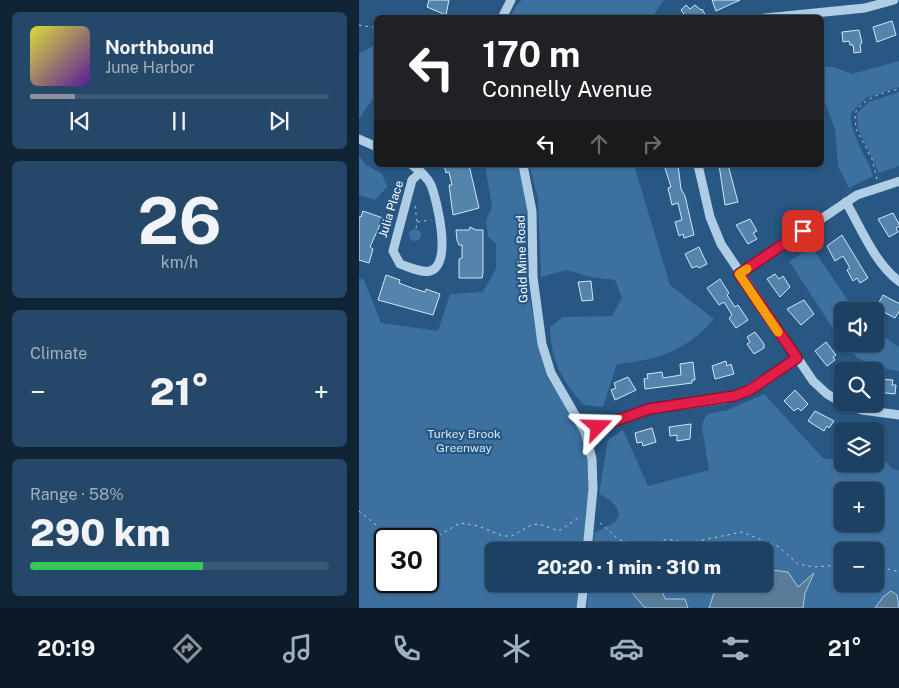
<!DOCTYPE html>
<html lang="en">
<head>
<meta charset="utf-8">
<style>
  body { margin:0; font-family:"Public Sans",sans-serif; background:#254868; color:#f1f3f6; height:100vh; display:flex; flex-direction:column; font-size:19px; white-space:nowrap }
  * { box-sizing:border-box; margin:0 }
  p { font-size:16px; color:#a0afbe }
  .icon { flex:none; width:28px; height:28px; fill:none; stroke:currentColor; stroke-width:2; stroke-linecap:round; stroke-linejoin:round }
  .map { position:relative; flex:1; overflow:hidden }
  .panel { display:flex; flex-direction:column; gap:12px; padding:12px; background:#102436; width:359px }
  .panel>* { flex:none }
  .top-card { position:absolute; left:15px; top:15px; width:450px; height:152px; border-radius:8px; box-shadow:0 1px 4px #0004,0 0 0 1px #3b5a77; background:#202124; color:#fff; overflow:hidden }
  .controls { position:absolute; left:475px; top:302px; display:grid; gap:10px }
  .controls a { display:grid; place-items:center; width:50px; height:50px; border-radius:8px; background:#1d4162; box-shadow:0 1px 4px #0004,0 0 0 1px #3b5a77; font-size:25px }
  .speed { position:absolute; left:15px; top:528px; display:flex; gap:10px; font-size:25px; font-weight:700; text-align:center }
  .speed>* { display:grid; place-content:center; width:65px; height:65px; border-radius:50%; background:#1d4162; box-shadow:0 1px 4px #0004,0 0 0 1px #3b5a77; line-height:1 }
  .speed .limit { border:2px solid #111; border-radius:8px; background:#fff; color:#111 }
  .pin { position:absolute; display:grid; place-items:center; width:42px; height:42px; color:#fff; margin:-21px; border-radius:10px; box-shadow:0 2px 8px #0006 }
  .me { position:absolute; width:55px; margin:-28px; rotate:68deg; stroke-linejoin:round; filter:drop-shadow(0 0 4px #0008) }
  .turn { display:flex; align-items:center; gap:18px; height:105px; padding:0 25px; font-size:22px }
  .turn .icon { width:65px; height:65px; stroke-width:2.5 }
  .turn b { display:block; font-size:35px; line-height:42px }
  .lanes { display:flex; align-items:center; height:48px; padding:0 25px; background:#0003; justify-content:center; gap:25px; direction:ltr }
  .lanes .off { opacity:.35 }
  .big { font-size:38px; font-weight:800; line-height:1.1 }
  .panel .widget { flex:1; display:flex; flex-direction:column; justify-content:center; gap:8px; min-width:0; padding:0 18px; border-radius:8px; background:#254868 }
  .panel .dial { align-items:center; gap:0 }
  .dial b { font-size:65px; line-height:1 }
  .song { display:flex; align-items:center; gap:15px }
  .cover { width:60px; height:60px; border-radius:8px; background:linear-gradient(135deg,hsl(60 70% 55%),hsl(270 70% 35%)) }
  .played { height:5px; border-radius:2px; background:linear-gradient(90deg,#8c9099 15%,#3b5a77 15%) }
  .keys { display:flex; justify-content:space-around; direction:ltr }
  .heat { display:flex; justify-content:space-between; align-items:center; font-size:28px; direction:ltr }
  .charge { height:8px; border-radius:4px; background:linear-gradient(90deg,#34c759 58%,#3b5a77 0) }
  .trip { position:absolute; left:126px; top:542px; width:288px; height:50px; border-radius:8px; background:#1d4162; box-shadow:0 1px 4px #0004,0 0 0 1px #3b5a77; font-weight:800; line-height:50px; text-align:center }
  .menu { display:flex; height:80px; justify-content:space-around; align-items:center; background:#0c1a27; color:#a0afbe }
  .menu .icon { width:35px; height:35px }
  .menu .on { color:#8c9099 }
  .menu b { font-size:22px; color:#f1f3f6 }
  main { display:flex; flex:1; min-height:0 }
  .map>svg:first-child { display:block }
  .green { fill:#3c719f; fill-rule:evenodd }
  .water { fill:#597c99; stroke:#a4c9e7 }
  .building { fill:#5483ac; stroke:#d3e6f5 }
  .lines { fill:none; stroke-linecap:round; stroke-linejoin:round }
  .path { stroke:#afcee6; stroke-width:1; stroke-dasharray:2.5 4; stroke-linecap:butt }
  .minor { stroke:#afcee6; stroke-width:9 }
  .route-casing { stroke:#92132f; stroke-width:12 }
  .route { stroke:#e11d48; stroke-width:9 }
  .slow { stroke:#f59e0b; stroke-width:9 }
  .labels { text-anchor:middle; stroke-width:4.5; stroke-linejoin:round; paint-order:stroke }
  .street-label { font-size:12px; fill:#fff; stroke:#275782 }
  .park-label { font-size:12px; fill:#d3e6f5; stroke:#275782 }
</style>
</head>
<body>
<main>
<section class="panel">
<div class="widget">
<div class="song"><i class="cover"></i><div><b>Northbound</b><p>June Harbor</p></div></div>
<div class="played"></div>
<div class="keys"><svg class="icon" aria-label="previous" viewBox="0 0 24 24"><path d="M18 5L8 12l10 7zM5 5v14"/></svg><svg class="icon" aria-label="pause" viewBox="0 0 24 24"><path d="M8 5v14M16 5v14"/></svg><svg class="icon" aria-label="next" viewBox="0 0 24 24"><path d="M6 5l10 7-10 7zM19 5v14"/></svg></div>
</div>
<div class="widget dial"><b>26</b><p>km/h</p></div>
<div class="widget"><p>Climate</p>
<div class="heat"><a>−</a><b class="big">21°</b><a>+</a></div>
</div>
<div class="widget"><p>Range · 58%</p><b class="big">290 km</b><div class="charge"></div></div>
</section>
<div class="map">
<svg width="541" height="608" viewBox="0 0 541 608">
  <rect width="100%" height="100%" fill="#275782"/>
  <g class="green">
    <path d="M163,0H305L293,17H151L157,6Z"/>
    <path d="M17,44V94L0,119V54Z"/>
    <path d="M540,61V87L507,98L492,113C489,131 509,158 514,176L490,188L479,166L476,129L463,94V67H475L493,74Z"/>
    <path d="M540,92V166L520,173L499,129L498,113L510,102Z"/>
    <path d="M0,155L6,164L23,174L28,187L16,200L0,195Z"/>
    <path d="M126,165H159L168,197L167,275L178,339L187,375L215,419L222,433L230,468V488L224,551H135V584H221L217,608H0V278L5,280L22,323L79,331L91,294L124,292L137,269V243L129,237L127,220L133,207ZM26,539H69V581H26Z"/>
    <path d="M170,165H275L311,285L355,319C327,351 299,360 258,364L244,407L225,405C204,383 191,358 191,327L204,317L253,316L263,298L256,280L231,277L207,270L182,277L179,198Z"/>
    <circle cx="56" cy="235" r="6"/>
    <path d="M453,247L496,311H484V337L473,327L430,261Z"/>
    <path d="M516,331L540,347V371C521,368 496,363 487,344H516Z"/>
    <path d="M405,394L465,459L484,458V464H516V456L522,455L533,469L540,470V608H228L230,584H405V551H234L235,533L256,522L260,515C257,503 251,499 240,494L249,440L264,430L289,486L350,470L343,427L345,419L349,414L369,410ZM484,491H516V524H484ZM484,551H516V584H484Z"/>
  </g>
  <g class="water">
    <path d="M405,569L429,572L439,587L455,573L446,593L444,608H350L358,584H405Z"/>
    <path d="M266,584H296L303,591L306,599H326L329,608H286Z"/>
    <path d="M532,591L538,595L540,608H516L524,597Z"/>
  </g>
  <g class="building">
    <path d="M70,0H90L87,15L68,7Z"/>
    <path d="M353,0H381L357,11Z"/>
    <path d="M327,5L331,9L336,5L342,10L343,9L348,18H328L322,10Z"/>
    <path d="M533,21L537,35L518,42L514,27Z"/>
    <path d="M500,30L503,43L501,44L502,52L495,53L494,45H491L490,41L484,42L483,32Z"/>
    <path d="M85,165H110L120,208L94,215L90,185H93L90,172L87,173Z"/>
    <path d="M305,165H319L322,189L326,196L335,235L325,238L324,234L320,236L316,222L323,220L319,203L313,205L309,188L312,187Z"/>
    <path d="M360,165H369L379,202L366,205Z"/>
    <path d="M4,211L24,218L11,247L14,249L10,263L0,260V216L2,217Z"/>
    <path d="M534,213L541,226L537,228L539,232L530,237L519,219Z"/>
    <path d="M391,219L398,231L394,233L398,239L389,244L377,225Z"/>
    <path d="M111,227L117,230H124V273L123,278H100V259L103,258V245H100L98,240L97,230H110Z"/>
    <path d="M483,235L509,278L501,283L498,278L494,281L488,270L491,268L484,256L476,261L468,246Z"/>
    <path d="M340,247L348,264L340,268L338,266L333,268L326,254Z"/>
    <path d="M416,274L420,279L424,276L431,287L421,297L408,279Z"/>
    <path d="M27,275L41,280L40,283L53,288L66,292L67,289L81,294L74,315L19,300Z"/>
    <path d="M361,279L370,293L368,295L376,307L379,305L389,320L377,328L370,318L373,315L365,302L360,305L348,288Z"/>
    <path d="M232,281L234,300L223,301L219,282Z"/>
    <path d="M524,295L541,304V310L536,318L517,308Z"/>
    <path d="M445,300L455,314L442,325L428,309Z"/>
    <path d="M396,332L405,344V348L395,354L388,344L391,342L388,337Z"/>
    <path d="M467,342L477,355L474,357L476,360L468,366L456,351Z"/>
    <path d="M367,361L368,366L372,364L375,374L356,379L353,366Z"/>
    <path d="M334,362L336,380H333V383L286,389L285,379L289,378L288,374L303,372L304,378L322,375L321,364Z"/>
    <path d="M488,363L501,371H483Z"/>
    <path d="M269,377L277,390L256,400L252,390L257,388L255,383Z"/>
    <path d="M518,379L534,380L533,385H537L536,394L517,392Z"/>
    <path d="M436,390L449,404L442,411L439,408L435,411L425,401Z"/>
    <path d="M456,411L475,421L470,428L468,426L465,431L449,421Z"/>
    <path d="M332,424L331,439L318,441V435L311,436L310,427Z"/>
    <path d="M293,428L297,442L284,446L283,442L278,443L276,433Z"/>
  </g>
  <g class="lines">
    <g class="path">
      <path d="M0,25L18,28"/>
      <path d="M518,179L513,159L497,129L496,113C505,98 524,92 541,89"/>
      <path d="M56,206L58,222"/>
      <path d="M57,228L58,222L72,220"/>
      <path d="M0,511L16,524L29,539"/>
      <path d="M241,523L260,540L291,545L308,539L329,543L383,532L420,547L439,564L454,567L484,565"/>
      <path d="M69,542L101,523L119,526L144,536H153L172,525L180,524L200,531L222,516"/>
      <path d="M516,566L541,572"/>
    </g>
    <g class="minor">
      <path d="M143,18L152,0"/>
      <path d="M406,18L506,8L535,0"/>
      <path d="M0,139L18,147"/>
      <path d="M53,165C60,170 68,177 72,185C78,201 94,264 71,271C62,273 50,267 41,264L34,251L53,180L62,172"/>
      <path d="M164,165L173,211L174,277L183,344L192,373L226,432L233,459L234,489L228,551"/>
      <path d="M339,165L351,217L362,244L454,381L468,394L484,403"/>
      <path d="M487,202C502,228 516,264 541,282"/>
      <path d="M380,274L498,195L541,181"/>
      <path d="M485,404L503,410L541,415"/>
      <path d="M226,432L281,411L366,399L382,394L438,358"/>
      <path d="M222,608L225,584"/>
    </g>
  </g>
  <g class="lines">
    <defs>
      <path id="route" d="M239,427L290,409L375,396L391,390L438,358L380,274L444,231"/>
    </defs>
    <use href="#route" class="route-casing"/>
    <use href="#route" class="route"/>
    <path class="slow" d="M388,269L380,274L419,332"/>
  </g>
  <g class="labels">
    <g class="street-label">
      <text transform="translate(32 209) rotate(-73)" y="4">Julia Place</text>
      <text transform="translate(163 259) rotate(-92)" y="4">Gold Mine Road</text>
    </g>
    <g class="park-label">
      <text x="105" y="438">Turkey Brook<tspan x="105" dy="14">Greenway</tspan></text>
    </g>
  </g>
</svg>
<div class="controls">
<a><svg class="icon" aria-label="sound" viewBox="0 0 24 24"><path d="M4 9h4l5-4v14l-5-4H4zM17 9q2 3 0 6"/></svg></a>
<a><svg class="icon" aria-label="search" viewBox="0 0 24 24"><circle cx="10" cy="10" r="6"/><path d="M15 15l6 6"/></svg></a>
<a><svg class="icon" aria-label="layers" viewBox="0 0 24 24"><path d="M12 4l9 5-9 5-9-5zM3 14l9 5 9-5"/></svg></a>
<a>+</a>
<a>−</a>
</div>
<div class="speed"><div class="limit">30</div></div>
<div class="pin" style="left:444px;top:231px;background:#d93025"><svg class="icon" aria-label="arrive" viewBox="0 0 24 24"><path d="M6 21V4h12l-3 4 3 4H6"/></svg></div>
<svg class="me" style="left:239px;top:427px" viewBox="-20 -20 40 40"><path d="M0-17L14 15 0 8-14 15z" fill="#e11d48" stroke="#fff" stroke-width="4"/></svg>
<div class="trip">20:20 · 1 min · 310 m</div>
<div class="top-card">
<div class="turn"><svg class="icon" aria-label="left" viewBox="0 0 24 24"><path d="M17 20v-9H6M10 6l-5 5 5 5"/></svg><div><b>170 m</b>Connelly Avenue</div></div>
<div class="lanes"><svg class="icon" aria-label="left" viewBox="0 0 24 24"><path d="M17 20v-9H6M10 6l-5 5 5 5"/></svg><svg class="icon off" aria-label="ahead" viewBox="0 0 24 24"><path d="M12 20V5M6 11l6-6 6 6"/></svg><svg class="icon off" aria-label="right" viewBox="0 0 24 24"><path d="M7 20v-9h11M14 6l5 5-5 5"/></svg></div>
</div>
</div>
</main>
<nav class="menu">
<b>20:19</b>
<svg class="icon on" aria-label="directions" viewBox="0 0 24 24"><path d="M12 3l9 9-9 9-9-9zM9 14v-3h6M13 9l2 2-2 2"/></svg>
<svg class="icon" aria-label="music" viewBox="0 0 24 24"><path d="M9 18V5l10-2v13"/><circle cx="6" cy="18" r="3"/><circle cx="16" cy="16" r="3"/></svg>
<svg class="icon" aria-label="phone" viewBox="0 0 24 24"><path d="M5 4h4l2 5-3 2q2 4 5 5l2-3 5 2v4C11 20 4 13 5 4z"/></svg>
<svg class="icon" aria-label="climate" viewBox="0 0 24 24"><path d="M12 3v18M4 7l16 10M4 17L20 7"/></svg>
<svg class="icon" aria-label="car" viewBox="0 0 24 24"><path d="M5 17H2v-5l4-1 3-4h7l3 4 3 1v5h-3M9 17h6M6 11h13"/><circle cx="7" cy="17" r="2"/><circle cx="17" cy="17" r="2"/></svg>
<svg class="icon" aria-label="filters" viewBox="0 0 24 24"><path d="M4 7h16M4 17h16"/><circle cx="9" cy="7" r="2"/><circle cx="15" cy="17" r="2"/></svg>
<b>21°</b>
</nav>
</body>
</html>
